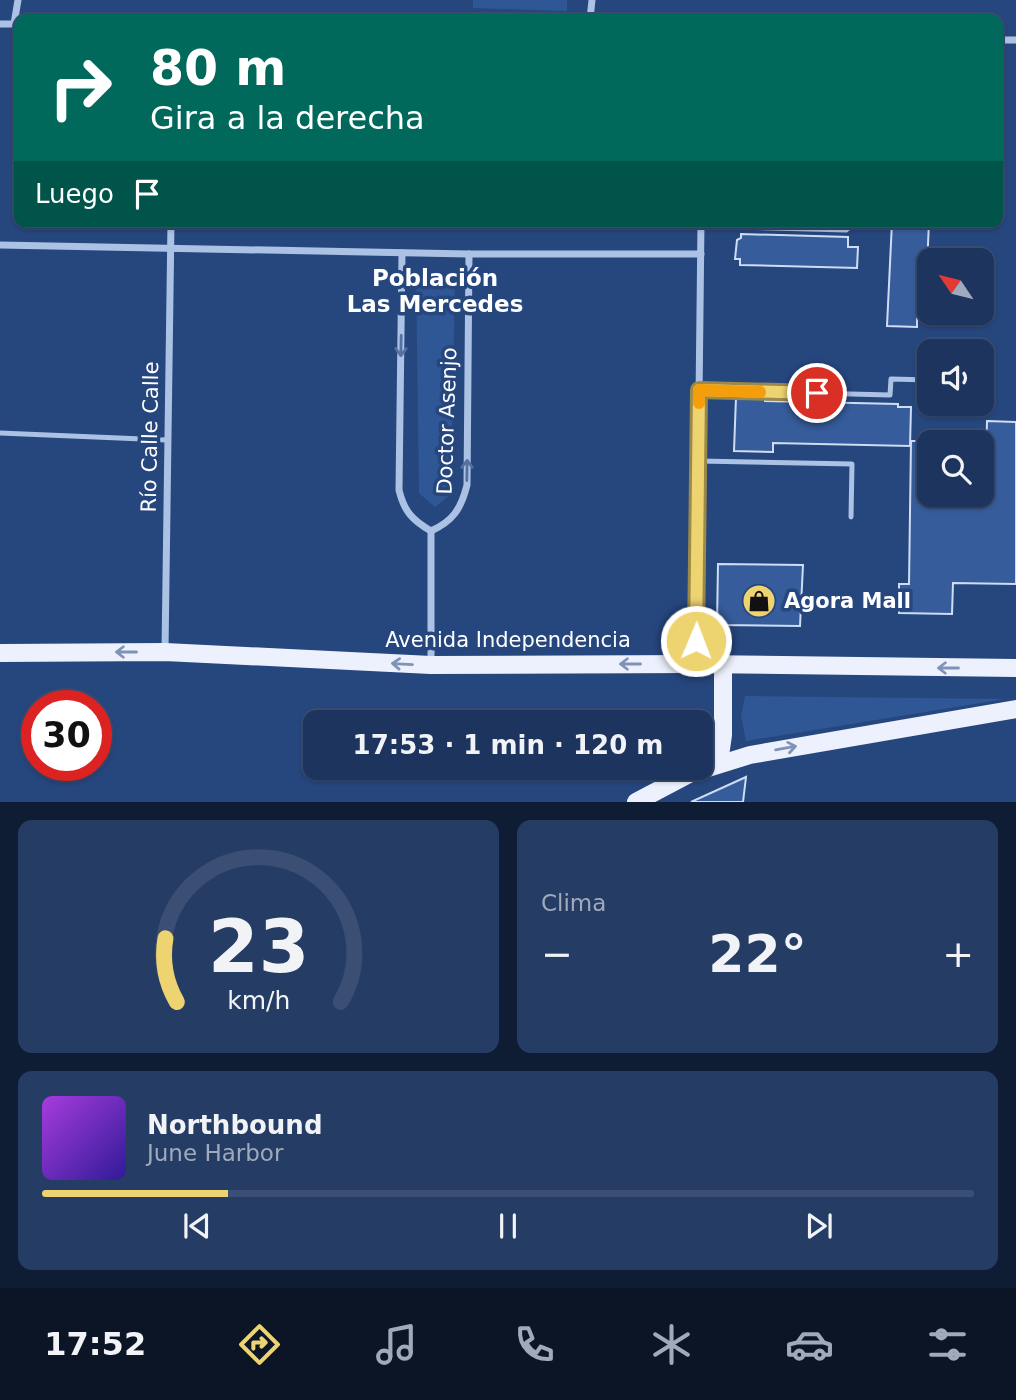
<!DOCTYPE html>
<html lang="es">
<head>
<meta charset="utf-8">
<style>
  body { margin:0; font-family:"DejaVu Sans",sans-serif; background:#253c64; color:#f1f3f6; height:100vh; display:flex; flex-direction:column; font-size:26px; white-space:nowrap }
  * { box-sizing:border-box; margin:0 }
  p { font-size:23px; color:#a0aabc }
  .icon { flex:none; width:38px; height:38px; fill:none; stroke:currentColor; stroke-width:2; stroke-linecap:round; stroke-linejoin:round }
  .map { position:relative; height:802px; overflow:hidden }
  .side { display:flex; flex-direction:column; gap:18px; padding:18px; background:#0f1d34; flex:1 }
  .side>* { flex:none }
  .guide { position:absolute; left:14px; top:14px; width:989px; height:214px; border-radius:14px; box-shadow:0 2px 5px #0004,0 0 0 2px #3a4f73; background:#00695c; color:#fff; overflow:hidden }
  .needle { width:46px; rotate:305deg }
  .fabs { position:absolute; left:917px; top:248px; display:grid; gap:14px }
  .fabs a { display:grid; place-items:center; width:77px; height:77px; border-radius:14px; background:#1c345e; box-shadow:0 2px 5px #0004,0 0 0 2px #3a4f73; font-size:35px }
  .speed { position:absolute; left:21px; top:690px; display:flex; gap:14px; font-size:35px; font-weight:700; text-align:center }
  .speed>* { display:grid; place-content:center; width:91px; height:91px; border-radius:50%; background:#1c345e; box-shadow:0 2px 5px #0004,0 0 0 2px #3a4f73; line-height:1 }
  .speed .limit { border:10px solid #d22; background:#fff; color:#111 }
  .pin { position:absolute; display:grid; place-items:center; width:60px; height:60px; color:#fff; margin:-30px; border:4px solid #fff; border-radius:50%; box-shadow:0 2px 7px #0007 }
  .me { position:absolute; width:77px; margin:-38px; rotate:1deg; stroke-linejoin:round; filter:drop-shadow(0 0 5px #0008) }
  .turn { display:flex; align-items:center; gap:24px; height:147px; padding:0 21px; font-size:32px }
  .turn .icon { width:91px; height:91px; stroke-width:2.5 }
  .turn b { display:block; font-size:49px; line-height:60px }
  .then { display:flex; align-items:center; height:66px; padding:0 21px; background:#0003; gap:14px; font-size:26px }
  .big { font-size:52px; font-weight:600; line-height:1.1 }
  .side .tile { flex:1; display:flex; flex-direction:column; justify-content:center; gap:10px; min-width:0; padding:0 24px; border-radius:14px; background:#253c64 }
  .side .dial { align-items:center; gap:0 }
  .dial svg { height:182px; overflow:visible; fill:none; stroke:#3a4f73; stroke-width:7; stroke-linecap:round; text-anchor:middle }
  .dial text { fill:#f1f3f6; stroke:none }
  .song { display:flex; align-items:center; gap:21px }
  .cover { width:84px; height:84px; border-radius:10px; background:linear-gradient(135deg,hsl(280 70% 55%),hsl(250 70% 35%)) }
  .played { height:7px; border-radius:4px; background:linear-gradient(90deg,#eed371 20%,#3a4f73 20%) }
  .keys { display:flex; justify-content:space-around; direction:ltr }
  .heat { display:flex; justify-content:space-between; align-items:center; font-size:38px; direction:ltr }
  .side .tiles { flex:1; display:grid; gap:18px; grid-template-columns:1fr 1fr }
  .tile:last-child { grid-column:span 2 }
  .trip { position:absolute; left:303px; top:710px; width:410px; height:70px; border-radius:14px; background:#1c345e; box-shadow:0 2px 5px #0004,0 0 0 2px #3a4f73; font-weight:600; line-height:70px; text-align:center }
  .tab-bar { display:flex; height:112px; justify-content:space-around; align-items:center; background:#0b1526; color:#a0aabc }
  .tab-bar .icon { width:49px; height:49px }
  .tab-bar .active { color:#eed371 }
  .tab-bar b { font-size:32px; color:#f1f3f6 }
  .map>svg:first-child { display:block }
  .green { fill:#305795 }
  .building { fill:#365c9b; stroke:#ceddf4; stroke-width:2 }
  .lines { fill:none; stroke-linecap:round; stroke-linejoin:round }
  .lane { stroke:#acc2e5; stroke-width:5 }
  .street { stroke:#acc2e5; stroke-width:7 }
  .primary { stroke:#ecf1fd; stroke-width:18 }
  .oneway { stroke:#5571a2 }
  .oneway2 { stroke:#7f93b7 }
  .route-casing { stroke:#9b8949; stroke-width:18 }
  .route { stroke:#eed371; stroke-width:12 }
  .slow { stroke:#f59e0b; stroke-width:12 }
  .labels { text-anchor:middle; stroke-width:7; stroke-linejoin:round; paint-order:stroke }
  .street-label { font-size:21px; fill:#fff; stroke:#26467e }
  .poi-label { font-size:21px; font-weight:bold; fill:#fff; stroke:#26467e; text-anchor:start }
  .neighbourhood-label { font-size:23px; font-weight:bold; fill:#fff; stroke:#26467e }
</style>
</head>
<body>
<div class="map">
<svg width="1016" height="802" viewBox="0 0 1016 802">
  <rect width="100%" height="100%" fill="#26467e"/>
  <g class="green">
    <path d="M473,0H567V11L473,8Z"/>
    <path d="M416,272L455,273L451,494L435,507L419,493Z"/>
    <path d="M745,696L1005,699L746,741L741,716Z"/>
  </g>
  <g class="building">
    <path d="M892,222H929L927,267L916,266L917,299H926L925,319H917V327L887,326Z"/>
    <path d="M741,234L848,237V247H858L857,268L740,265V259H735L737,240L741,238Z"/>
    <path d="M736,397L765,398V401L898,404V407H911L910,446L773,443V452L734,451Z"/>
    <path d="M987,421L1016,422V584L953,583L952,614L899,613V584H909L911,441H929V495H985Z"/>
    <path d="M718,564L803,565L800,626L717,625Z"/>
    <path d="M746,777L743,802H691Z"/>
  </g>
  <g class="lines">
    <g class="lane">
      <path d="M701,226L846,230L856,222"/>
      <path d="M699,390L890,395L891,379L929,380"/>
      <path d="M0,433L166,440"/>
      <path d="M698,461L852,464L851,517"/>
    </g>
    <g class="street">
      <path d="M590,19L592,0"/>
      <path d="M0,24H19"/>
      <path d="M14,24L18,0"/>
      <path d="M998,40H1016"/>
      <path d="M0,245L469,254H701"/>
      <path d="M402,253L399,490C404,511 412,520 431,531C453,521 461,509 467,485L469,254"/>
      <path d="M431,531V664"/>
      <path d="M165,651L171,222"/>
      <path d="M696,663L701,222"/>
    </g>
    <g class="primary">
      <path d="M0,653L165,652L431,665L696,664L1016,668"/>
      <path d="M719,763L723,735V664"/>
      <path d="M636,802L689,774L750,755L1016,709"/>
    </g>
  </g>
  <defs><path id="oneway-shaft" d="M-6 0H5M1.5-3L5.5 0L1.5 3" fill="none" stroke-width="1.6" stroke-linecap="round" stroke-linejoin="round" transform="scale(1.75)"/></defs>
  <g class="oneway">
    <use href="#oneway-shaft" transform="translate(401 346) rotate(91)"/>
    <use href="#oneway-shaft" transform="translate(467 470) rotate(-89)"/>
  </g>
  <g class="oneway2">
    <use href="#oneway-shaft" transform="translate(126 652) rotate(180)"/>
    <use href="#oneway-shaft" transform="translate(402 664) rotate(-177)"/>
    <use href="#oneway-shaft" transform="translate(630 664) rotate(180)"/>
    <use href="#oneway-shaft" transform="translate(948 668) rotate(-180)"/>
    <use href="#oneway-shaft" transform="translate(786 748) rotate(-10)"/>
  </g>
  <g class="lines">
    <defs>
      <path id="route" d="M696,641L699,390L817,393"/>
    </defs>
    <use href="#route" class="route-casing"/>
    <use href="#route" class="route"/>
    <path class="slow" d="M699,403V390L760,392"/>
  </g>
  <defs>
    <symbol id="shop-disc" viewBox="-11 -11 22 22"><circle r="9.5" fill="#eed371" stroke="#26467e"/><path d="M-5-2.5h2.3a2.7 3.5 0 0 1 5.4 0H5L5.5 6h-11ZM-1.5-2.5h3a1.5 2.3 0 0 0-3 0Z" fill="#111"/></symbol>
  </defs>
  <g fill-rule="evenodd">
    <use href="#shop-disc" x="740" y="582" width="38" height="38"/>
  </g>
  <g class="labels">
    <g class="street-label">
      <text transform="translate(447 421) rotate(-88)" y="7">Doctor Asenjo</text>
      <text transform="translate(150 437) rotate(-89)" y="7">Río Calle Calle</text>
      <text x="508" y="647">Avenida Independencia</text>
    </g>
    <g class="poi-label">
      <text x="784" y="608">Agora Mall</text>
    </g>
    <g class="neighbourhood-label">
      <text x="435" y="286">Población<tspan x="435" dy="26">Las Mercedes</tspan></text>
    </g>
  </g>
</svg>
<div class="fabs">
<a><svg class="needle" viewBox="-14 -14 28 28"><path d="M0-13l5 13h-10z" fill="#e53935"/><path d="M0 13l5-13h-10z" fill="#a0aabc"/></svg></a>
<a><svg class="icon" aria-label="sound" viewBox="0 0 24 24"><path d="M4 9h4l5-4v14l-5-4H4zM17 9q2 3 0 6"/></svg></a>
<a><svg class="icon" aria-label="search" viewBox="0 0 24 24"><circle cx="10" cy="10" r="6"/><path d="M15 15l6 6"/></svg></a>
</div>
<div class="speed"><div class="limit">30</div></div>
<div class="pin" style="left:817px;top:393px;background:#d93025"><svg class="icon" aria-label="arrive" viewBox="0 0 24 24"><path d="M6 21V4h12l-3 4 3 4H6"/></svg></div>
<svg class="me" style="left:696px;top:641px" viewBox="-20 -20 40 40"><circle r="17" fill="#eed371" stroke="#fff" stroke-width="3"/><path d="M0-11L8 9 0 5-8 9z" fill="#fff"/></svg>
<div class="trip">17:53 · 1 min · 120 m</div>
<div class="guide">
<div class="turn"><svg class="icon" aria-label="right" viewBox="0 0 24 24"><path d="M7 20v-9h11M14 6l5 5-5 5"/></svg><div><b>80 m</b>Gira a la derecha</div></div>
<div class="then">Luego<svg class="icon" aria-label="arrive" viewBox="0 0 24 24"><path d="M6 21V4h12l-3 4 3 4H6"/></svg></div>
</div>
</div>
<section class="side">
<div class="tiles">
<div class="tile dial"><svg viewBox="0 0 100 80">
<path d="M14 69A42 42 0 1 1 86 69"/>
<path d="M14 69A42 42 0 0 1 9 41" stroke="#eed371"/>
<text x="50" y="56" font-size="32" font-weight="700">23</text>
<text x="50" y="72" font-size="11">km/h</text>
</svg></div>
<div class="tile"><p>Clima</p>
<div class="heat"><a>−</a><b class="big">22°</b><a>+</a></div>
</div>
<div class="tile">
<div class="song"><i class="cover"></i><div><b>Northbound</b><p>June Harbor</p></div></div>
<div class="played"></div>
<div class="keys"><svg class="icon" aria-label="previous" viewBox="0 0 24 24"><path d="M18 5L8 12l10 7zM5 5v14"/></svg><svg class="icon" aria-label="pause" viewBox="0 0 24 24"><path d="M8 5v14M16 5v14"/></svg><svg class="icon" aria-label="next" viewBox="0 0 24 24"><path d="M6 5l10 7-10 7zM19 5v14"/></svg></div>
</div>
</div>
</section>
<nav class="tab-bar">
<b>17:52</b>
<svg class="icon active" aria-label="directions" viewBox="0 0 24 24"><path d="M12 3l9 9-9 9-9-9zM9 14v-3h6M13 9l2 2-2 2"/></svg>
<svg class="icon" aria-label="music" viewBox="0 0 24 24"><path d="M9 18V5l10-2v13"/><circle cx="6" cy="18" r="3"/><circle cx="16" cy="16" r="3"/></svg>
<svg class="icon" aria-label="phone" viewBox="0 0 24 24"><path d="M5 4h4l2 5-3 2q2 4 5 5l2-3 5 2v4C11 20 4 13 5 4z"/></svg>
<svg class="icon" aria-label="climate" viewBox="0 0 24 24"><path d="M12 3v18M4 7l16 10M4 17L20 7"/></svg>
<svg class="icon" aria-label="car" viewBox="0 0 24 24"><path d="M5 17H2v-5l4-1 3-4h7l3 4 3 1v5h-3M9 17h6M6 11h13"/><circle cx="7" cy="17" r="2"/><circle cx="17" cy="17" r="2"/></svg>
<svg class="icon" aria-label="filters" viewBox="0 0 24 24"><path d="M4 7h16M4 17h16"/><circle cx="9" cy="7" r="2"/><circle cx="15" cy="17" r="2"/></svg>
</nav>
</body>
</html>
